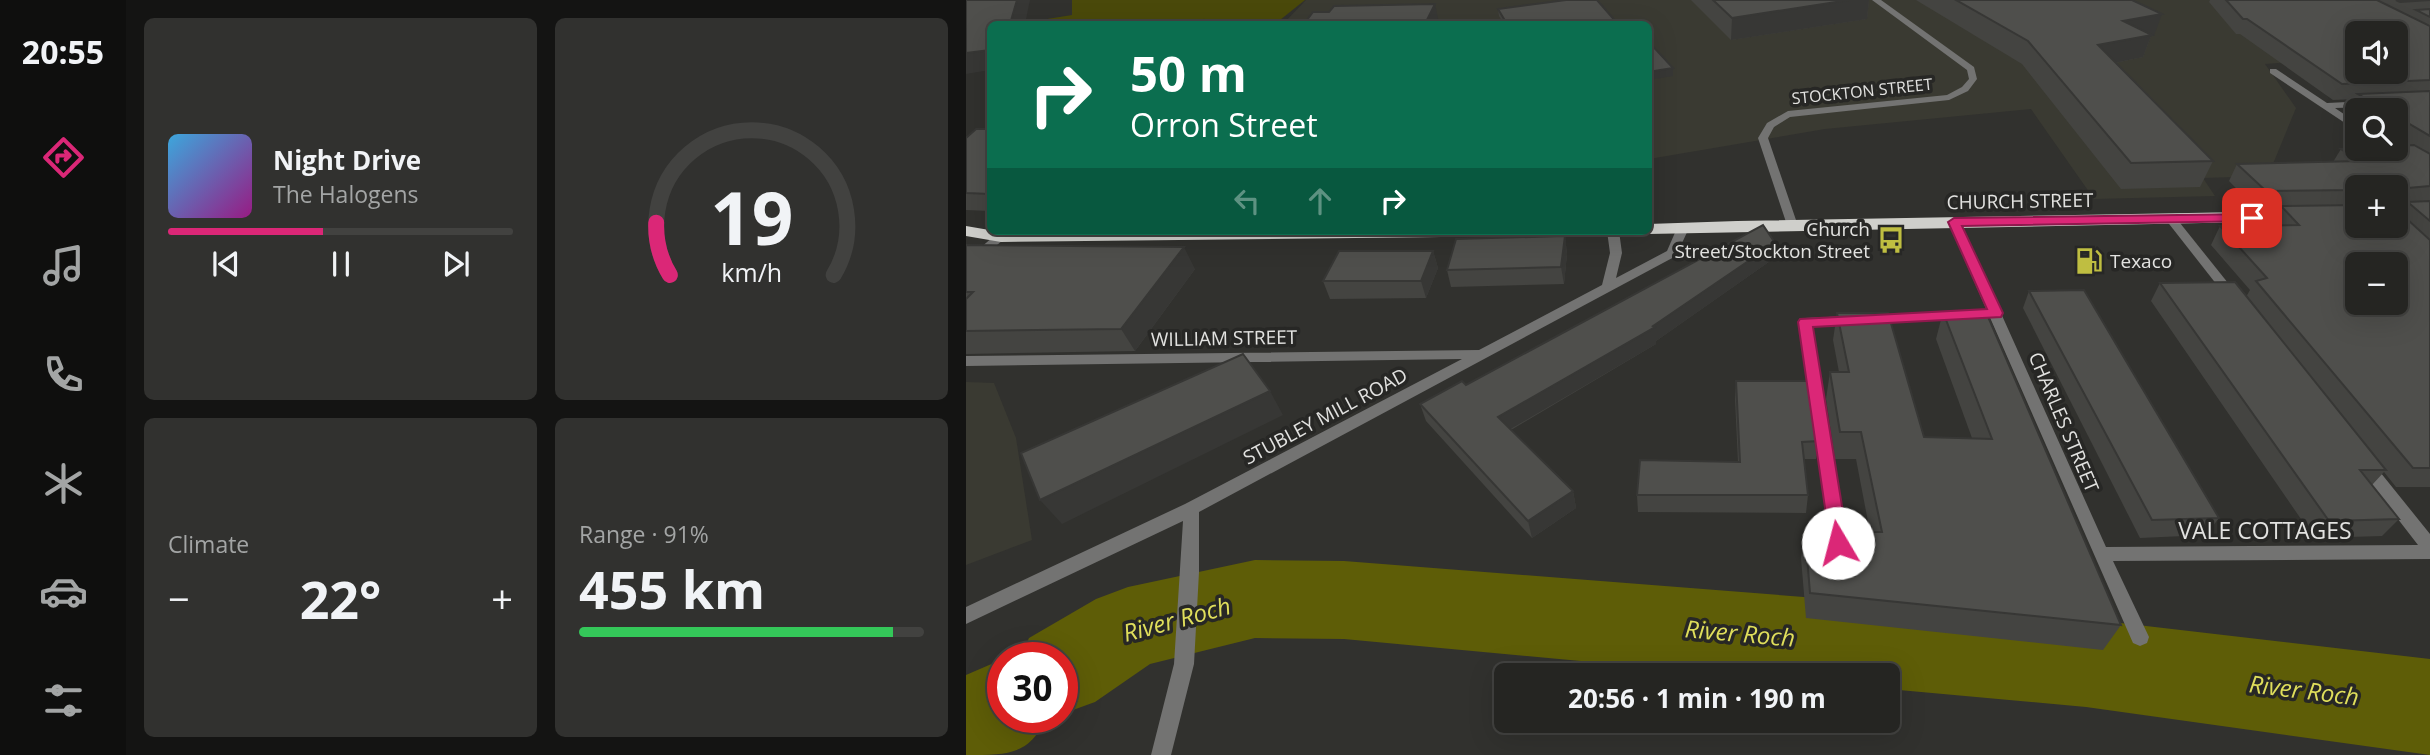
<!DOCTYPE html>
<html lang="en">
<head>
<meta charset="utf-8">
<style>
  body { margin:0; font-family:"Open Sans",sans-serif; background:#31312f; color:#f1f3f6; height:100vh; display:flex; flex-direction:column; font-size:26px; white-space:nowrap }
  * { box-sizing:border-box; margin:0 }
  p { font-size:23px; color:#a3a5a5 }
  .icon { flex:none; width:38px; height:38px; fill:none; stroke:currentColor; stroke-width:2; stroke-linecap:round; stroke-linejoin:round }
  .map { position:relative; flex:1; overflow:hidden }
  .details { display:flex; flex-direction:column; gap:18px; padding:18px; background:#141413; width:840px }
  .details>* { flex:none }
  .banner { position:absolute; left:21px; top:21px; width:665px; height:214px; border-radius:10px; box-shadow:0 7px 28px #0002,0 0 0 2px #424240; background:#0b6e4f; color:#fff; overflow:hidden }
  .tools { position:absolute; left:1379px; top:21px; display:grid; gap:14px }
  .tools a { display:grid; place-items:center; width:63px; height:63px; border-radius:10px; background:#252522; box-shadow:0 7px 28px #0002,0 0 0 2px #424240; font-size:35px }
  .speed { position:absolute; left:21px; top:642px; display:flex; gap:14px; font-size:35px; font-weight:700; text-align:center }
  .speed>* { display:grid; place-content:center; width:91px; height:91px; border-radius:50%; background:#252522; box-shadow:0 7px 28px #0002,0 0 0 2px #424240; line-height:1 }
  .speed .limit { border:10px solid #d22; background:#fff; color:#111 }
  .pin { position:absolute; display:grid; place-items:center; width:60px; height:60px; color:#fff; margin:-30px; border-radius:14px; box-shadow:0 4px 10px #0006 }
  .me { position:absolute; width:77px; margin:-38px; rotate:352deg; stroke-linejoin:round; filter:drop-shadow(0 0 5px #0008) }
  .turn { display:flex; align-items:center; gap:24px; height:147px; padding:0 28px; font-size:32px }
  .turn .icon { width:91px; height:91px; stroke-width:2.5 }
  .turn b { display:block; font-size:49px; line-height:60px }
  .lanes { display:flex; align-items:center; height:66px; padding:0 28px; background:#0003; justify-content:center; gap:35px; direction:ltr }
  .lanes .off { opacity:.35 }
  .big { font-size:52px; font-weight:700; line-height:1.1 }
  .details .tile { flex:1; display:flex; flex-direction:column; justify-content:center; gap:10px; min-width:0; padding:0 24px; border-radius:10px; background:#31312f }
  .details .dial { align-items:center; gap:0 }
  .dial svg { height:182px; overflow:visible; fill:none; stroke:#424240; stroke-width:7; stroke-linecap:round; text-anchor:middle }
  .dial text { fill:#f1f3f6; stroke:none }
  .song { display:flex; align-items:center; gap:21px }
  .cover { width:84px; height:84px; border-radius:10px; background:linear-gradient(135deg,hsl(200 70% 55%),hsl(310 70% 35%)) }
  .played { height:7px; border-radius:4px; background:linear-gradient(90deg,#db2777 45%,#424240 45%) }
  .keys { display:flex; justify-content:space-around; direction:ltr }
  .heat { display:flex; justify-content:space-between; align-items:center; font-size:38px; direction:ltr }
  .charge { height:10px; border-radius:5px; background:linear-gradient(90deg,#34c759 91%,#424240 0) }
  .details .tiles { flex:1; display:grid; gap:18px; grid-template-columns:repeat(2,1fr) }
  .trip { position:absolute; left:528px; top:663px; width:406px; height:70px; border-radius:10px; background:#252522; box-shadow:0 7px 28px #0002,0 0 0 2px #424240; font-weight:700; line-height:70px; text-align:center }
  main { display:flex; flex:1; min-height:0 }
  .dock { display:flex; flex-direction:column; width:126px; justify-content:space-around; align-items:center; background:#0f0f0e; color:#a3a5a5 }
  .dock .icon { width:49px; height:49px }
  .dock .active { color:#db2777 }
  .dock b { font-size:32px; color:#f1f3f6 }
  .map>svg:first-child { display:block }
  .built { fill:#3a3a32 }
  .green { fill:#4a490a }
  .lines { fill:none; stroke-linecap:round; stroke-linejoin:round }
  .river { fill:#5e5d07; fill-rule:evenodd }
  .street { fill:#737372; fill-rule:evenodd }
  .highway { fill:#cfcfcb; fill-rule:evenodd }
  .wall { fill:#444441; fill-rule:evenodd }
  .shaded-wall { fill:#373735 }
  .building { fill:#4f4f4c; stroke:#373735; stroke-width:2; fill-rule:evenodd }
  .route { fill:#db2777; stroke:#8e194d; stroke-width:2 }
  .labels { text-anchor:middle; stroke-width:7; stroke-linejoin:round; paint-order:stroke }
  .far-street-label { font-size:16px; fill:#e2e2e0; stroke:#272725 }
  .street-label { font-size:19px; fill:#e2e2e0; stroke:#272725 }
  .poi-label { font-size:19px; fill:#e2e2e0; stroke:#272725; text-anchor:end }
  .near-street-label { font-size:23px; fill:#e2e2e0; stroke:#272725 }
  .near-water-label { font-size:24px; font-style:italic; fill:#dfde5b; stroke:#272725 }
</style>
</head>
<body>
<main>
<nav class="dock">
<b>20:55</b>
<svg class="icon active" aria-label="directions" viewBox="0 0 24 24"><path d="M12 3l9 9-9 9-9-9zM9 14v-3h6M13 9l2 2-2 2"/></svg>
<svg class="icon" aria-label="music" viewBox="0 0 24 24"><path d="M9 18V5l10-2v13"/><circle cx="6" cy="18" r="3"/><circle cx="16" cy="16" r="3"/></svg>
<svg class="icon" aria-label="phone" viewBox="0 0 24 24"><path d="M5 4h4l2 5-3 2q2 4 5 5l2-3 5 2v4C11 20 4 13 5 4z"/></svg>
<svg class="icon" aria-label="climate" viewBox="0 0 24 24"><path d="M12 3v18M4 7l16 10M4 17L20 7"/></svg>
<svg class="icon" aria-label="car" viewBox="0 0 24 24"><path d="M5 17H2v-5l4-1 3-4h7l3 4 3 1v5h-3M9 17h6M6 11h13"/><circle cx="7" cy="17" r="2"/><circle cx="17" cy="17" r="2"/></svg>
<svg class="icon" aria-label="filters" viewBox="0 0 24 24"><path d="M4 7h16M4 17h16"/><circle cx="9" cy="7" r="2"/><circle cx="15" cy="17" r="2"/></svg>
</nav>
<section class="details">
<div class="tiles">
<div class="tile">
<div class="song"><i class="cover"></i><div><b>Night Drive</b><p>The Halogens</p></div></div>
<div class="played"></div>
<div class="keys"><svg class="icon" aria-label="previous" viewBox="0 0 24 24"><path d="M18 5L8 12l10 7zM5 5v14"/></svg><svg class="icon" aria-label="pause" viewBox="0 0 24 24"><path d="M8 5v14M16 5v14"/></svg><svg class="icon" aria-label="next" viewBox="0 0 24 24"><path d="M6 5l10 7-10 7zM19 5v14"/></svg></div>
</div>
<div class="tile dial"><svg viewBox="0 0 100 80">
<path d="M14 69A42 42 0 1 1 86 69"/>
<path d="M14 69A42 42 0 0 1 8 46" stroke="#db2777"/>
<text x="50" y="56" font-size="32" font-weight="700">19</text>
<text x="50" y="72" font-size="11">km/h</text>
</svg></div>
<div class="tile"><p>Climate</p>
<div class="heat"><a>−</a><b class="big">22°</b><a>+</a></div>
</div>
<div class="tile"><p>Range · 91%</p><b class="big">455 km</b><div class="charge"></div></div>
</div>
</section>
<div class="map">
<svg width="1464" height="755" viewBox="0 0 1464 755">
  <rect width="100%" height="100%" fill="#31312e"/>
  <g class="built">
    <path d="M340,0H1368L1430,33H1391L1363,59L1299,64L1330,108L1302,176L1237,178L1249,196L1128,199L1065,109L859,129L683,159L682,24H317Z"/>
    <path d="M0,382L28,383L50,438L66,540L0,565Z"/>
  </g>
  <path class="green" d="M106,0H339L309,24H73L75,20L106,15Z"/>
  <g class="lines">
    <g class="river">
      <path d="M289,560L378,561L1120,619L1464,659V755L1120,707L922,689V676H776L378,639L289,638L184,664L129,702L96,714V658H54L63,638L130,599L162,587Z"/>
      <path d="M37,659V718H81C62,755 44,755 0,755V675Z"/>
    </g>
    <g class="street">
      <path d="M906,0H915L1008,67L1011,79L1002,91L983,100L824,117L808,127L802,138L831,223L829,225H821L792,138L801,123L822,111L981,95L996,87L1003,79L1001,70Z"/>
      <path d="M1304,69H1310L1361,103L1402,101L1407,104L1402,107L1369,108L1391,123V130L1388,129L1304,73Z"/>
      <path d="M1206,217L1210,218L1270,293L1272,296L1270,299H1262L1200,220Z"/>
      <path d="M988,219L994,222L1140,547L1452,545L1394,470L1392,466L1394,462L1400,460L1406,462L1464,534V559L1147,561L1183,637L1181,643L1174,646L1167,643L982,222Z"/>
      <path d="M717,225L723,228L710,256L233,512V572L228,664L205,755H185L208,664L217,521L0,624V607L219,504L496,359L0,366V356L513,350L636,285L644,253L641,231H653L656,253L650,278L701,251L711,228Z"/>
      <path d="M34,231H47L4,269L0,270V260Z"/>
      <path d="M993,311L999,315L998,318L846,326L880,543L878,548L872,550L866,548L832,322L839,318Z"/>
    </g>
    <g class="highway">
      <path d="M1391,210V220L682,234L675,231H682V224L771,221Z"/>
      <path d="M0,226L35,232L570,231L561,236L35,242L0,236Z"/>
    </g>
  </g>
  <g class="wall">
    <path d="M725,0H903L901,19L765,40Z"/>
    <path d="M950,0H1166L1188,36H1185L1177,57L1149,63L1247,161L1234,187L1155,189L1056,64Z"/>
    <path d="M1244,0H1464V487H1430L1418,472L1406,485L1433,519L1416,536L1348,538L1185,301L1194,283L1280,297L1284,290L1245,245L1254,226L1305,225V224L1313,209H1290L1263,181L1271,164L1367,162L1375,149L1440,146L1430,139V110H1391V115L1383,110L1389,99L1367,100L1274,34H1270L1243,2ZM1391,187H1430V226H1391Z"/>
    <path d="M532,9L652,24H538L533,16Z"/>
    <path d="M24,129V211L0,210V138Z"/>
    <path d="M599,236L601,254L598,284L485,287L481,270Z"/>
    <path d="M0,245L229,269L169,351L0,354Z"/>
    <path d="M467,251L472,268L460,298L364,299L357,281Z"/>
    <path d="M807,259L690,341V344L545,430L607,491L610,508L566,538L460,421L454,404Z"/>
    <path d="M1063,291L1253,518L1240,535L1174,538L1057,308Z"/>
    <path d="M977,312L1155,625L1137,650L840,618L835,558L839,532H904L890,459H869L860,399L864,372H873L867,340L871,313L958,437L1006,438L970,339Z"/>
    <path d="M770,381L853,441L850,459H838L842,495L840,513L672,512L671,495L772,462L769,399Z"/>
  </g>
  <g class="shaded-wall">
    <path d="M51,0H64L59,24H44Z"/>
    <path d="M883,0H903L901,19L765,40L766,18Z"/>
    <path d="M469,4L473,23L472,24H459Z"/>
    <path d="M1196,14L1188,36H1185L1177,57L1124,68L1132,45L1157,21Z"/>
    <path d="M24,50V70L0,74V53Z"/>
    <path d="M707,68V76L682,80V72Z"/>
    <path d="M599,236L601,254L598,284L595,267Z"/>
    <path d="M809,243L807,259L690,341V344L536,434L532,417L687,326Z"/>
    <path d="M218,247L229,269L169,351L155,329Z"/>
    <path d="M467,251L472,268L460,298L455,281Z"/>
    <path d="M304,391L317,415L96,524L74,500Z"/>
    <path d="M607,491L610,508L566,538L562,521Z"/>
  </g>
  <g class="building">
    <path d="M0,0H51L44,24H24V50L0,53Z"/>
    <path d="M600,0H631L652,24H541L532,9Z"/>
    <path d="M747,0H883L766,18Z"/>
    <path d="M990,0H1166L1196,14L1157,21L1186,35L1132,45L1247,161L1165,163L1062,41Z"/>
    <path d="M1260,0H1411L1464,26V80L1376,84L1281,19H1277ZM1391,33H1430V72H1391Z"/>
    <path d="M1430,0H1464L1434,2Z"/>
    <path d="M469,4L459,24H338L347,12H363L368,6Z"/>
    <path d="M1464,9V17L1450,10Z"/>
    <path d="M238,20L244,24H234Z"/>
    <path d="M682,41L707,68L682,72Z"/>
    <path d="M1464,91V136L1430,116V110H1420L1392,94Z"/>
    <path d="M10,129H24V194L0,193V138Z"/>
    <path d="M1448,145L1464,154V186L1442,188L1440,190L1441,202L1464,201V221L1444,204L1431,205L1430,207V187H1391V190L1300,191L1271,164L1391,161L1375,149H1430V146Z"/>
    <path d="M1391,205V226H1430V209L1464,240V468H1447L1290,281L1301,278L1254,226L1333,225L1315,206ZM1391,264H1430V303H1391Z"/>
    <path d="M797,225L809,243L687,326L689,327L532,417L607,491L562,521L454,404L496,381L500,385Z"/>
    <path d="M599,236L595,267L481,270L490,239Z"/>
    <path d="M0,245L218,247L155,329L0,331V299L7,292H0Z"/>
    <path d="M373,251H467L455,281H357Z"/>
    <path d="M1269,282L1420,470H1394L1433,519L1363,521L1194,283Z"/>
    <path d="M1118,290L1253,518L1186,520L1063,291Z"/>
    <path d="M977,312H1020L1155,625L844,593L839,532H916L895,432H874L864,372H883L871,313H922L958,437L1026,439Z"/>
    <path d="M277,354L304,391L74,500L55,453Z"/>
    <path d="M770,381H843L853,441L836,442L842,495H671L674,460L774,462Z"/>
  </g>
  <path class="route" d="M1286,214L1292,218L1290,221L996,226L1037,313L1035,317L847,327L882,543L879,549L872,551L865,549L832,322L834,319L1021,309L982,222L988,218Z"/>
  <defs>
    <symbol id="bus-bare" viewBox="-9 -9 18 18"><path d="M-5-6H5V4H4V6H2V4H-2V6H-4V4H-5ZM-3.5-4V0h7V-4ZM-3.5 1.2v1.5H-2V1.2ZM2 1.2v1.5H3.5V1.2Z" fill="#bfbe41" stroke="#272725" stroke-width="2.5" paint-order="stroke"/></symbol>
    <symbol id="fuel-bare" viewBox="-9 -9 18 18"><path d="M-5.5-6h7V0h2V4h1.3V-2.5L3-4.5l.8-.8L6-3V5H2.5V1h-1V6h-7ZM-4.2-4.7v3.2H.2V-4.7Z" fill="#bfbe41" stroke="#272725" stroke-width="2.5" paint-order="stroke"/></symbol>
  </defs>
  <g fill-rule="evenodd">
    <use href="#bus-bare" x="906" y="221" width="38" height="38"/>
    <use href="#fuel-bare" x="1104" y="242" width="38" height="38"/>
  </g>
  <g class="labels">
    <g class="far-street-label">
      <text transform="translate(896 91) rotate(-6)" y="6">STOCKTON STREET</text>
    </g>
    <g class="street-label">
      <text transform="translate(1054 201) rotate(-1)" y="7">CHURCH STREET</text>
      <text transform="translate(258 338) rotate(-1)" y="7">WILLIAM STREET</text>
      <text transform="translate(359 416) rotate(-28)" y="7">STUBLEY MILL ROAD</text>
      <text transform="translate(1098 422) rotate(67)" y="7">CHARLES STREET</text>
    </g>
    <g class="poi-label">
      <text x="904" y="236">Church<tspan x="904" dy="22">Street/Stockton Street</tspan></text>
      <text x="1144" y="268" text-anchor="start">Texaco</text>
    </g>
    <g class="near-street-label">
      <text x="1299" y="539">VALE COTTAGES</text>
    </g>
    <g class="near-water-label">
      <text transform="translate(211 620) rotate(-15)" y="8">River Roch</text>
      <text transform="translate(774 634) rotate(5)" y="8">River Roch</text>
      <text transform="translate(1338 691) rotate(7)" y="8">River Roch</text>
    </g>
  </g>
</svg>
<div class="tools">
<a><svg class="icon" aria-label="sound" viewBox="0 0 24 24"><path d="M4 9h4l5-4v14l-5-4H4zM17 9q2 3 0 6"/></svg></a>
<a><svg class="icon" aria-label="search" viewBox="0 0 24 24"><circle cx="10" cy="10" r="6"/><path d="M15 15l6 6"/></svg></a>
<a>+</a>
<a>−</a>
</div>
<div class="speed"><div class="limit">30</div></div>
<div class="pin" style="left:1286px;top:218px;background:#d93025"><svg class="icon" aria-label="arrive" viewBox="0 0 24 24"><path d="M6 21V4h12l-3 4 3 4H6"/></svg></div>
<svg class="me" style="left:872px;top:543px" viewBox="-20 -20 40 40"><circle r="19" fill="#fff"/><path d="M0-13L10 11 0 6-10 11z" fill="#db2777"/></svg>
<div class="trip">20:56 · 1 min · 190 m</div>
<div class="banner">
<div class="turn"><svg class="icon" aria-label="right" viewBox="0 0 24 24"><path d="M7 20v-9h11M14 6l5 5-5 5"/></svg><div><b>50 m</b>Orron Street</div></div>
<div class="lanes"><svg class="icon off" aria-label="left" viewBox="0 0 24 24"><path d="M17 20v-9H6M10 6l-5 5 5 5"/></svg><svg class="icon off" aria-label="ahead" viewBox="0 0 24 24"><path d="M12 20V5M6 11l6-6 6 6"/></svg><svg class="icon" aria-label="right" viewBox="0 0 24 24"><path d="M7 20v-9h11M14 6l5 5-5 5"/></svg></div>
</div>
</div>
</main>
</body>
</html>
